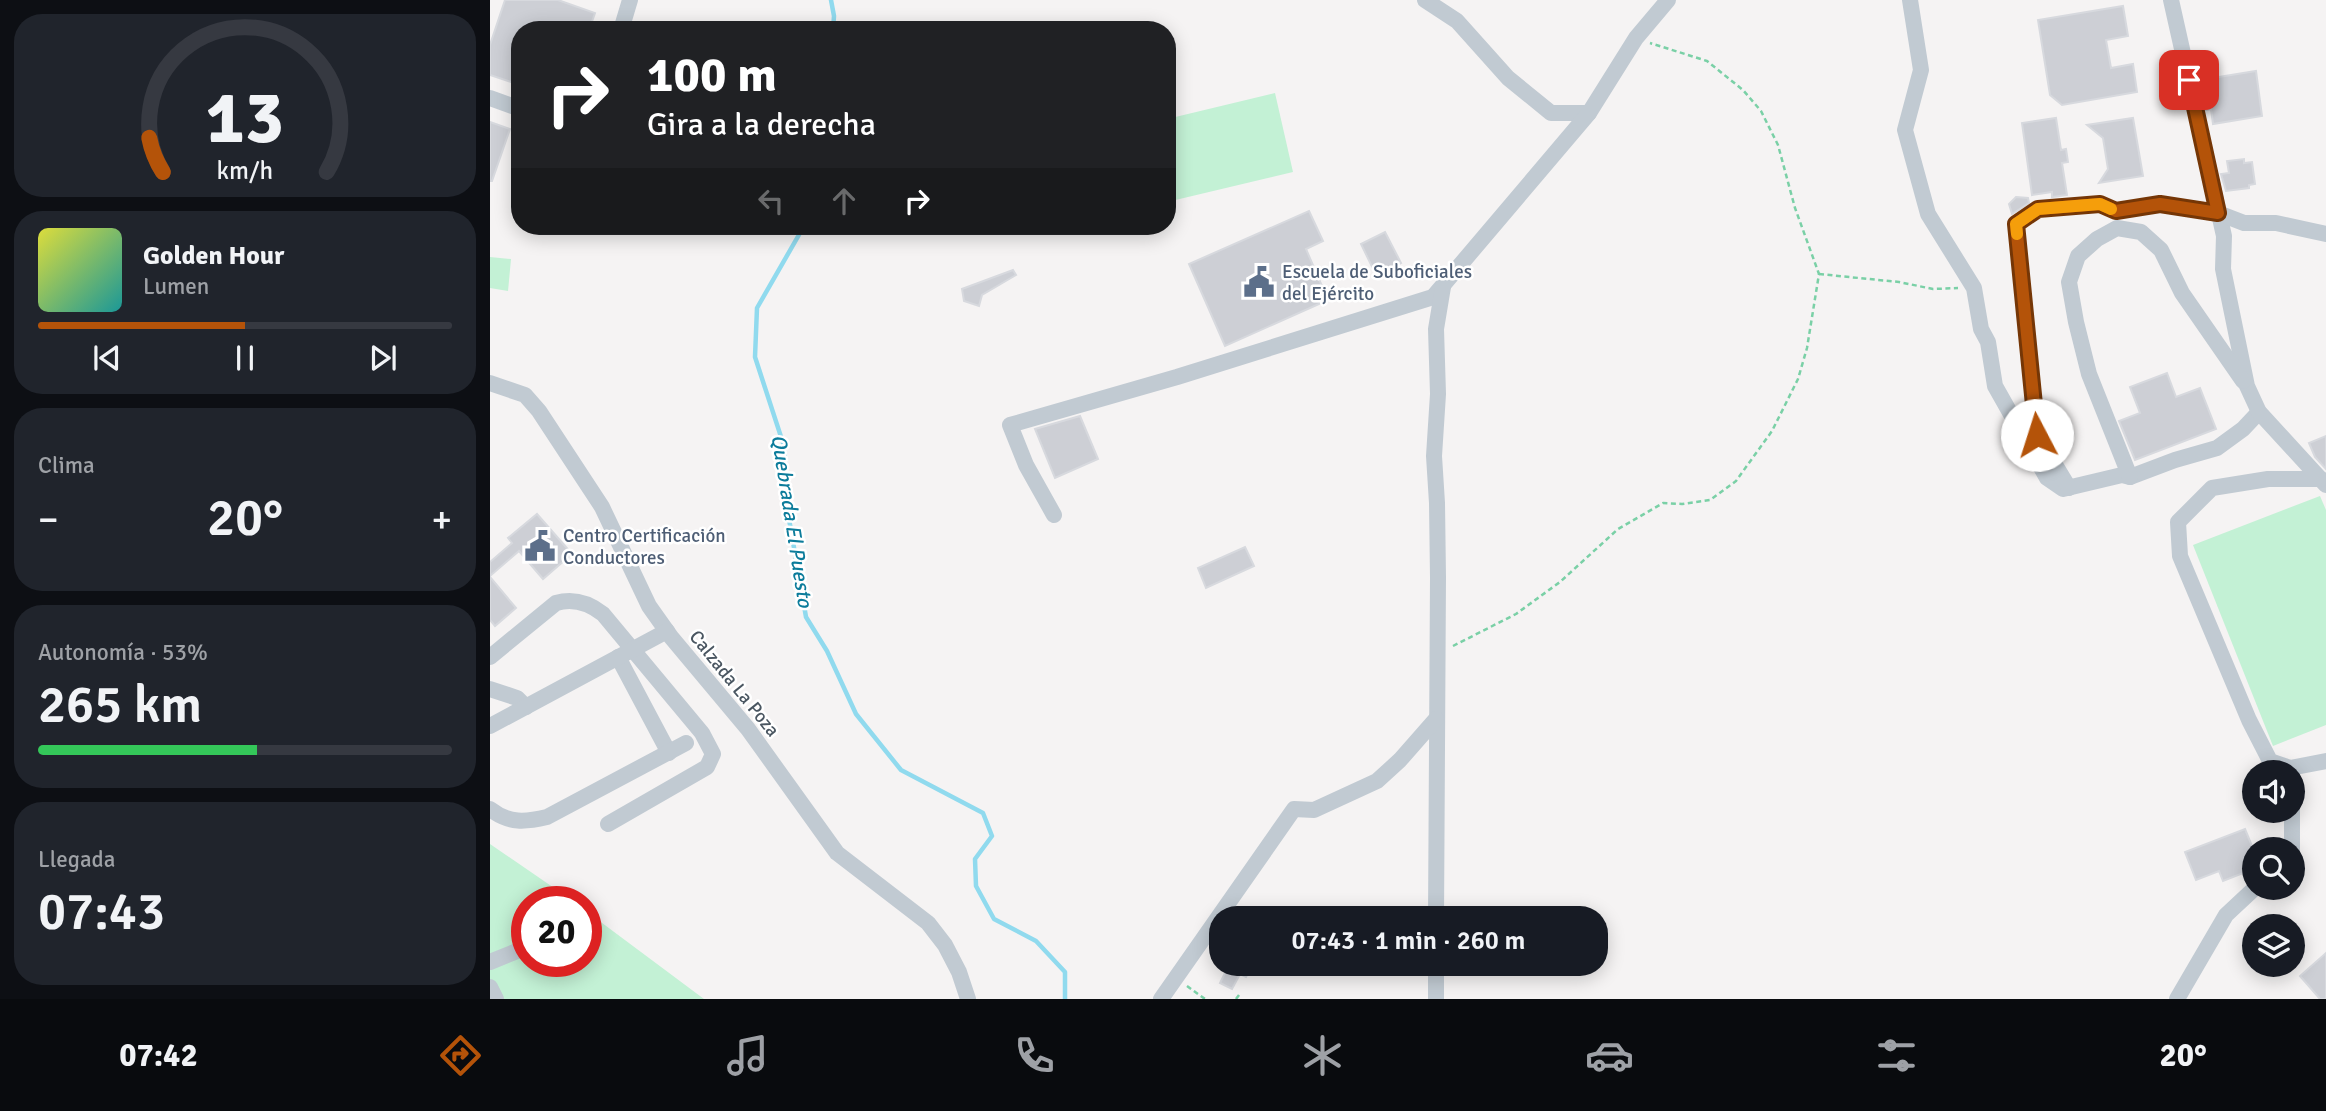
<!DOCTYPE html>
<html lang="es">
<head>
<meta charset="utf-8">
<style>
  body { margin:0; font-family:Signika,sans-serif; background:#20242c; color:#f1f3f6; height:100vh; display:flex; flex-direction:column; font-size:26px; white-space:nowrap }
  * { box-sizing:border-box; margin:0 }
  p { font-size:23px; color:#9ea1a6 }
  .icon { flex:none; width:38px; height:38px; fill:none; stroke:currentColor; stroke-width:2; stroke-linecap:round; stroke-linejoin:round }
  .map { position:relative; flex:1; overflow:hidden }
  .details { display:flex; flex-direction:column; gap:14px; padding:14px; background:#0d0f14; width:490px }
  .details>* { flex:none }
  .guide { position:absolute; left:21px; top:21px; width:665px; height:214px; border-radius:28px; box-shadow:0 4px 18px #0003; background:#202124; color:#fff; overflow:hidden }
  .controls { position:absolute; left:1752px; top:760px; display:grid; gap:14px }
  .controls a { display:grid; place-items:center; width:63px; height:63px; border-radius:50%; background:#171b24; box-shadow:0 4px 18px #0003; font-size:35px }
  .speed { position:absolute; left:21px; top:886px; display:flex; gap:14px; font-size:35px; font-weight:700; text-align:center }
  .speed>* { display:grid; place-content:center; width:91px; height:91px; border-radius:50%; background:#171b24; box-shadow:0 4px 18px #0003; line-height:1 }
  .speed .limit { border:10px solid #d22; background:#fff; color:#111 }
  .pin { position:absolute; display:grid; place-items:center; width:60px; height:60px; color:#fff; margin:-30px; border-radius:14px; box-shadow:0 4px 10px #0006 }
  .me { position:absolute; width:77px; margin:-38px; rotate:355deg; stroke-linejoin:round; filter:drop-shadow(0 0 5px #0008) }
  .turn { display:flex; align-items:center; gap:24px; height:147px; padding:0 21px; font-size:32px }
  .turn .icon { width:91px; height:91px; stroke-width:2.5 }
  .turn b { display:block; font-size:49px; line-height:60px }
  .lanes { display:flex; align-items:center; height:66px; padding:0 21px; background:#0003; justify-content:center; gap:35px; direction:ltr }
  .lanes .off { opacity:.35 }
  .big { font-size:52px; font-weight:600; line-height:1.1 }
  .details .tile { flex:1; display:flex; flex-direction:column; justify-content:center; gap:10px; min-width:0; padding:0 24px; border-radius:28px; background:#20242c }
  .details .dial { align-items:center; gap:0 }
  .dial svg { height:182px; overflow:visible; fill:none; stroke:#363941; stroke-width:7; stroke-linecap:round; text-anchor:middle }
  .dial text { fill:#f1f3f6; stroke:none }
  .song { display:flex; align-items:center; gap:21px }
  .cover { width:84px; height:84px; border-radius:10px; background:linear-gradient(135deg,hsl(60 70% 55%),hsl(180 70% 35%)) }
  .played { height:7px; border-radius:4px; background:linear-gradient(90deg,#b45309 50%,#363941 50%) }
  .keys { display:flex; justify-content:space-around; direction:ltr }
  .heat { display:flex; justify-content:space-between; align-items:center; font-size:38px; direction:ltr }
  .charge { height:10px; border-radius:5px; background:linear-gradient(90deg,#34c759 53%,#363941 0) }
  .trip { position:absolute; left:719px; top:906px; width:399px; height:70px; border-radius:28px; background:#171b24; box-shadow:0 4px 18px #0003; font-weight:600; line-height:70px; text-align:center }
  .menu { display:flex; height:112px; justify-content:space-around; align-items:center; background:#090b0e; color:#9ea1a6 }
  .menu .icon { width:49px; height:49px }
  .menu .active { color:#b45309 }
  .menu b { font-size:32px; color:#f1f3f6 }
  main { display:flex; flex:1; min-height:0 }
  .map>svg:first-child { display:block }
  .green { fill:#c3f1d5 }
  .lines { fill:none; stroke-linecap:round; stroke-linejoin:round }
  .stream { stroke:#90daee; stroke-width:4.5 }
  .building { fill:#cdcfd5; stroke:#d7d9de; stroke-width:2 }
  .path { stroke:#7ad0a6; stroke-width:2.5; stroke-dasharray:5 3.5; stroke-linecap:butt }
  .minor { stroke:#c1cad2; stroke-width:16 }
  .route-casing { stroke:#753606; stroke-width:18 }
  .route { stroke:#b45309; stroke-width:12 }
  .slow { stroke:#f59e0b; stroke-width:12 }
  .labels { text-anchor:middle; stroke-width:5; stroke-linejoin:round; paint-order:stroke }
  .service-label { font-size:19px; fill:#4e5e75; stroke:#fff; text-anchor:start }
  .street-label { font-size:19px; fill:#4a5661; stroke:#fff }
  .water-label { font-size:21px; font-style:italic; fill:#0c7c9b; stroke:#fff }
</style>
</head>
<body>
<main>
<section class="details">
<div class="tile dial"><svg viewBox="0 0 100 80">
<path d="M14 69A42 42 0 1 1 86 69"/>
<path d="M14 69A42 42 0 0 1 8 54" stroke="#b45309"/>
<text x="50" y="56" font-size="32" font-weight="700">13</text>
<text x="50" y="72" font-size="11">km/h</text>
</svg></div>
<div class="tile">
<div class="song"><i class="cover"></i><div><b>Golden Hour</b><p>Lumen</p></div></div>
<div class="played"></div>
<div class="keys"><svg class="icon" aria-label="previous" viewBox="0 0 24 24"><path d="M18 5L8 12l10 7zM5 5v14"/></svg><svg class="icon" aria-label="pause" viewBox="0 0 24 24"><path d="M8 5v14M16 5v14"/></svg><svg class="icon" aria-label="next" viewBox="0 0 24 24"><path d="M6 5l10 7-10 7zM19 5v14"/></svg></div>
</div>
<div class="tile"><p>Clima</p>
<div class="heat"><a>−</a><b class="big">20°</b><a>+</a></div>
</div>
<div class="tile"><p>Autonomía · 53%</p><b class="big">265 km</b><div class="charge"></div></div>
<div class="tile"><p>Llegada</p><b class="big">07:43</b></div>
</section>
<div class="map">
<svg width="1836" height="999" viewBox="0 0 1836 999">
  <rect width="100%" height="100%" fill="#f5f3f3"/>
  <g class="green">
    <path d="M785,93L803,172L677,202V119Z"/>
    <path d="M0,257L21,259L18,291L0,288Z"/>
    <path d="M1830,496L1836,510V725L1783,746L1703,545Z"/>
    <path d="M0,844L83,901H37V961H96V911L214,999H0Z"/>
  </g>
  <g class="lines">
    <g class="stream">
      <path d="M341,0L344,16L343,30"/>
      <path d="M314,226L267,308L265,357L294,446L299,519L316,617L337,651L366,714L411,770L493,813L502,836L485,859L486,886L504,919L546,941L575,972V999"/>
    </g>
  </g>
  <g class="building">
    <path d="M15,0H68L105,13L99,30H30V85L0,75V45Z"/>
    <path d="M1633,6L1638,36L1616,40L1621,68L1643,64L1647,92L1572,105L1560,95L1548,20Z"/>
    <path d="M1766,71L1772,116L1723,124L1721,109L1716,110L1714,97L1719,96L1716,79Z"/>
    <path d="M1566,118L1571,150L1576,149L1578,162L1572,163L1577,195L1562,197V192L1542,195L1532,123Z"/>
    <path d="M1643,118L1653,176L1609,183L1618,169L1613,138L1597,125Z"/>
    <path d="M0,122L20,129L2,181H0Z"/>
    <path d="M1754,159V163L1762,162L1765,184L1759,185V188L1736,191L1731,174L1739,173L1737,161Z"/>
    <path d="M1526,197L1538,198L1539,203L1522,214L1519,204Z"/>
    <path d="M819,211L833,241L816,249L838,300L735,346L699,264Z"/>
    <path d="M895,232L911,263L886,275L871,244Z"/>
    <path d="M523,270L526,275L492,295L489,306L474,301L472,289Z"/>
    <path d="M1677,373L1686,397L1710,388L1726,429L1645,460L1629,421L1650,413L1640,387Z"/>
    <path d="M590,416L608,459L565,478L545,429Z"/>
    <path d="M1836,436V469L1825,457L1819,443Z"/>
    <path d="M47,514L82,554L53,579L29,551L0,576V562L22,543L18,538Z"/>
    <path d="M755,547L764,566L716,588L708,568Z"/>
    <path d="M0,577L26,608L5,626L0,620Z"/>
    <path d="M1755,829L1764,851V855L1756,858L1761,870L1733,881L1729,871L1706,880L1695,852Z"/>
    <path d="M1836,953V999H1830L1810,976Z"/>
    <path d="M733,964H763L756,977L750,974L742,989L730,983L738,967Z"/>
  </g>
  <g class="lines">
    <g class="path">
      <path d="M1329,274L1409,282L1443,289L1468,288"/>
      <path d="M963,646L1026,614L1070,582L1128,529L1173,503L1192,504L1220,500L1246,481L1282,431L1308,379L1317,348L1329,274L1305,208L1288,145L1271,111L1253,90L1217,61L1160,43"/>
      <path d="M697,986L715,999"/>
      <path d="M746,999L749,995"/>
    </g>
    <g class="minor">
      <path d="M935,0L967,21L1018,78L1061,113H1099"/>
      <path d="M1420,0L1431,70L1415,130L1438,214L1484,288L1491,329L1498,342L1505,386L1557,478L1573,489L1632,475L1640,477L1685,460L1727,448L1753,429L1769,412"/>
      <path d="M1681,0L1734,236L1733,269L1757,386L1769,412L1836,485"/>
      <path d="M131,30L140,0"/>
      <path d="M0,98L30,109"/>
      <path d="M0,383L35,395L49,411L112,507L159,606L181,637L258,729L347,853L438,923L455,945L469,972L478,999"/>
      <path d="M1640,477L1599,374L1586,322L1579,282L1588,256L1607,239L1627,228L1651,232L1671,250L1692,293L1753,381"/>
      <path d="M1579,488L1547,435L1526,224L1548,209L1610,204L1626,211L1670,204L1728,213L1754,223H1786L1836,234"/>
      <path d="M564,515L536,465L520,425L687,377L943,297L1099,113L1146,38L1178,0"/>
      <path d="M0,657L66,603C83,598 99,603 113,614L212,733L223,754L217,767L118,824"/>
      <path d="M128,657L179,753"/>
      <path d="M0,689L27,698L36,707"/>
      <path d="M0,726L177,631"/>
      <path d="M1800,768L1780,761L1759,720L1690,556L1688,522L1722,488L1778,479H1831"/>
      <path d="M1800,772V768L1836,761"/>
      <path d="M0,809C19,824 36,822 57,817L196,743"/>
      <path d="M1802,810V854"/>
      <path d="M946,919L948,577L947,503L944,456L948,394L946,329L953,287"/>
      <path d="M0,962L37,947"/>
      <path d="M0,987L6,999"/>
      <path d="M671,999L804,809L824,810L887,781L910,760L946,719"/>
      <path d="M946,999V964"/>
      <path d="M1687,999L1736,915L1766,887"/>
    </g>
  </g>
  <g class="lines">
    <defs>
      <path id="route" d="M1547,435L1526,224L1548,209L1610,204L1626,211L1670,204L1728,213L1699,80"/>
    </defs>
    <use href="#route" class="route-casing"/>
    <use href="#route" class="route"/>
    <path class="slow" d="M1527,234L1526,224L1548,209L1610,204L1621,209"/>
  </g>
  <defs>
    <symbol id="civic-bare" viewBox="-9 -9 18 18"><path d="M-.6-6.5H3V-4.5H.6V-3L4-1V1h2V6H-6V1h2V-1L-.6-3ZM-1.2 2.5V6h2.4V2.5Z" fill="#5c6f8a" stroke="#fff" stroke-width="2.5" paint-order="stroke"/></symbol>
  </defs>
  <g fill-rule="evenodd">
    <use href="#civic-bare" x="747" y="260" width="44" height="44"/>
    <use href="#civic-bare" x="28" y="524" width="44" height="44"/>
  </g>
  <g class="labels">
    <g class="service-label">
      <text x="792" y="278">Escuela de Suboficiales<tspan x="792" dy="22">del Ejército</tspan></text>
      <text x="73" y="542">Centro Certificación<tspan x="73" dy="22">Conductores</tspan></text>
    </g>
    <g class="street-label">
      <text transform="translate(245 683) rotate(51)" y="7">Calzada La Poza</text>
    </g>
    <g class="water-label">
      <text transform="translate(302 521) rotate(81)" y="7">Quebrada El Puesto</text>
    </g>
  </g>
</svg>
<div class="controls">
<a><svg class="icon" aria-label="sound" viewBox="0 0 24 24"><path d="M4 9h4l5-4v14l-5-4H4zM17 9q2 3 0 6"/></svg></a>
<a><svg class="icon" aria-label="search" viewBox="0 0 24 24"><circle cx="10" cy="10" r="6"/><path d="M15 15l6 6"/></svg></a>
<a><svg class="icon" aria-label="layers" viewBox="0 0 24 24"><path d="M12 4l9 5-9 5-9-5zM3 14l9 5 9-5"/></svg></a>
</div>
<div class="speed"><div class="limit">20</div></div>
<div class="pin" style="left:1699px;top:80px;background:#d93025"><svg class="icon" aria-label="arrive" viewBox="0 0 24 24"><path d="M6 21V4h12l-3 4 3 4H6"/></svg></div>
<svg class="me" style="left:1547px;top:435px" viewBox="-20 -20 40 40"><circle r="19" fill="#fff"/><path d="M0-13L10 11 0 6-10 11z" fill="#b45309"/></svg>
<div class="trip">07:43 · 1 min · 260 m</div>
<div class="guide">
<div class="turn"><svg class="icon" aria-label="right" viewBox="0 0 24 24"><path d="M7 20v-9h11M14 6l5 5-5 5"/></svg><div><b>100 m</b>Gira a la derecha</div></div>
<div class="lanes"><svg class="icon off" aria-label="left" viewBox="0 0 24 24"><path d="M17 20v-9H6M10 6l-5 5 5 5"/></svg><svg class="icon off" aria-label="ahead" viewBox="0 0 24 24"><path d="M12 20V5M6 11l6-6 6 6"/></svg><svg class="icon" aria-label="right" viewBox="0 0 24 24"><path d="M7 20v-9h11M14 6l5 5-5 5"/></svg></div>
</div>
</div>
</main>
<nav class="menu">
<b>07:42</b>
<svg class="icon active" aria-label="directions" viewBox="0 0 24 24"><path d="M12 3l9 9-9 9-9-9zM9 14v-3h6M13 9l2 2-2 2"/></svg>
<svg class="icon" aria-label="music" viewBox="0 0 24 24"><path d="M9 18V5l10-2v13"/><circle cx="6" cy="18" r="3"/><circle cx="16" cy="16" r="3"/></svg>
<svg class="icon" aria-label="phone" viewBox="0 0 24 24"><path d="M5 4h4l2 5-3 2q2 4 5 5l2-3 5 2v4C11 20 4 13 5 4z"/></svg>
<svg class="icon" aria-label="climate" viewBox="0 0 24 24"><path d="M12 3v18M4 7l16 10M4 17L20 7"/></svg>
<svg class="icon" aria-label="car" viewBox="0 0 24 24"><path d="M5 17H2v-5l4-1 3-4h7l3 4 3 1v5h-3M9 17h6M6 11h13"/><circle cx="7" cy="17" r="2"/><circle cx="17" cy="17" r="2"/></svg>
<svg class="icon" aria-label="filters" viewBox="0 0 24 24"><path d="M4 7h16M4 17h16"/><circle cx="9" cy="7" r="2"/><circle cx="15" cy="17" r="2"/></svg>
<b>20°</b>
</nav>
</body>
</html>
